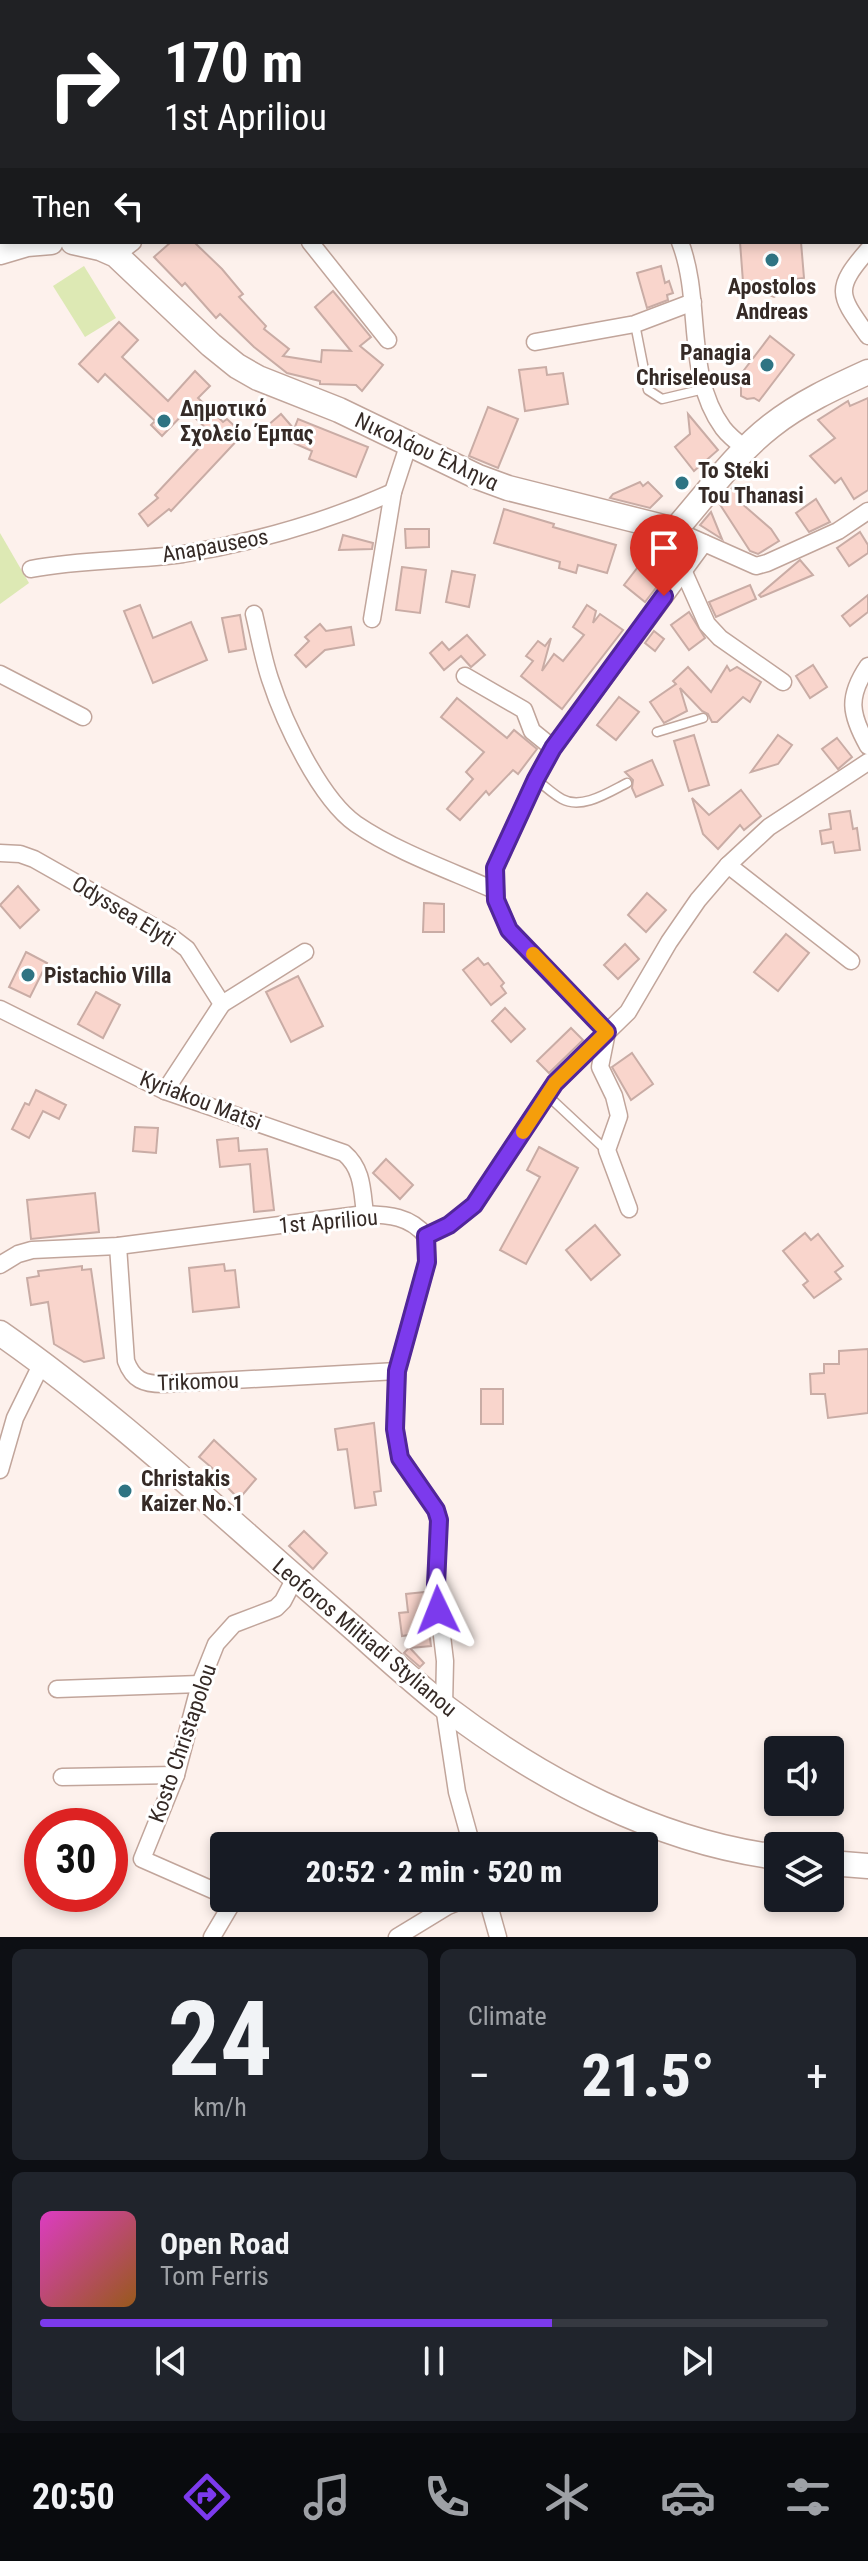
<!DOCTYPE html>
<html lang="en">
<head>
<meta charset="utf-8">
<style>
  body { margin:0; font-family:"Roboto Condensed",sans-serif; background:#20242c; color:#f1f3f6; height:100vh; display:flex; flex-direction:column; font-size:30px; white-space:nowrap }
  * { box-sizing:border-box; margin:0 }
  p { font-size:26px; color:#9ea1a6 }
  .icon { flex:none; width:44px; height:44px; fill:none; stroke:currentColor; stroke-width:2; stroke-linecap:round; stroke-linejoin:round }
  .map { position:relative; height:1937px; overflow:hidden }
  .drawer { display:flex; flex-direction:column; gap:12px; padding:12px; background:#0d0f14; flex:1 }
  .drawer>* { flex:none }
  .top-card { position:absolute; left:0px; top:0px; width:868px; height:244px; box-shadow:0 4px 12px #0003; background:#202124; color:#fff; overflow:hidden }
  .fabs { position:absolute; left:764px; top:1736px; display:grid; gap:16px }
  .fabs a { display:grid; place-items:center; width:80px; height:80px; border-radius:8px; background:#171b24; box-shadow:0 4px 12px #0003; font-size:40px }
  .speed { position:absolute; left:24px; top:1808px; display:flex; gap:16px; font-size:40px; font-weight:700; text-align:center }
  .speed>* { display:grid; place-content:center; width:104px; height:104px; border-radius:50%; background:#171b24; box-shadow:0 4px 12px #0003; line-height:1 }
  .speed .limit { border:12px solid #d22; background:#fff; color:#111 }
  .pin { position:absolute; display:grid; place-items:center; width:68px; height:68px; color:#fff; margin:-82px -34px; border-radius:50% 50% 50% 0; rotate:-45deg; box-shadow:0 0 8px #0007 }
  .pin .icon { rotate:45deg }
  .me { position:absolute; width:88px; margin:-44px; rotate:358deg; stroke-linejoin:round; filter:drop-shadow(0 0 6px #0008) }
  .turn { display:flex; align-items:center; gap:28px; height:168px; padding:0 32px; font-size:36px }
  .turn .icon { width:104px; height:104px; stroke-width:2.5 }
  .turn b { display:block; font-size:56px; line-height:68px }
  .then { display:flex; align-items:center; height:76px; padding:0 32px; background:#0003; gap:16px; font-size:30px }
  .big { font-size:60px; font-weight:800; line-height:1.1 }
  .drawer .widget { flex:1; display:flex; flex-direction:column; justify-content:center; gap:12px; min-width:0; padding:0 28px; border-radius:12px; background:#20242c }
  .drawer .dial { align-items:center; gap:0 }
  .dial b { font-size:104px; line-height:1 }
  .song { display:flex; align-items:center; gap:24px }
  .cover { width:96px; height:96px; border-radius:12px; background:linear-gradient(135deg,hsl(310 70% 55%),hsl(30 70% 35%)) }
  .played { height:8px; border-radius:4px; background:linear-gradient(90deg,#7c3aed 65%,#363941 65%) }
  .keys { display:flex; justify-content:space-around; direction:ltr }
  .heat { display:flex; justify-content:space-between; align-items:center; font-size:44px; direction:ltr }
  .drawer .tiles { flex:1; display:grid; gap:12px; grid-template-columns:1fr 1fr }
  .widget:last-child { grid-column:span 2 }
  .trip { position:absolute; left:210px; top:1832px; width:448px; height:80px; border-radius:8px; background:#171b24; box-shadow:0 4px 12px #0003; font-weight:800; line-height:80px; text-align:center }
  .menu { display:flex; height:128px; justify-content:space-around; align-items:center; background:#090b0e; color:#9ea1a6 }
  .menu .icon { width:56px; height:56px }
  .menu .active { color:#7c3aed }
  .menu b { font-size:36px; color:#f1f3f6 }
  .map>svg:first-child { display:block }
  .green { fill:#dde9b4 }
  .building { fill:#f9d5cc; stroke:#c9aca5; stroke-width:2 }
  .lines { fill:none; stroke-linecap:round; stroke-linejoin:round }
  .lane-casing { stroke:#c1a59b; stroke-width:11 }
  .street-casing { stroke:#c1a59b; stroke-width:19 }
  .secondary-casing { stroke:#c1a59b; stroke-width:27 }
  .lane { stroke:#fff; stroke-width:8 }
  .street { stroke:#fff; stroke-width:16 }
  .secondary { stroke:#fff; stroke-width:24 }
  .route-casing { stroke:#51269a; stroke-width:20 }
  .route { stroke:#7c3aed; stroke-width:14 }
  .slow { stroke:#f59e0b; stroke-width:14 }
  .poi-dot { fill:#2f7483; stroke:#fff; stroke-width:3 }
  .labels { text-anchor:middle; stroke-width:6; stroke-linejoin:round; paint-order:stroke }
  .poi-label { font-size:22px; font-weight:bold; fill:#352a26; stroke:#fff; text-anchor:start }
  .street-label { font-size:22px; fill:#352a26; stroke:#fff }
</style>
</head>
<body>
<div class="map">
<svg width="868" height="1937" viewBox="0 0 868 1937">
  <rect width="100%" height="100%" fill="#fdf1ec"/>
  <g class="green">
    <path d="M84,266L116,318L85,337L53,286Z"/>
    <path d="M0,533L29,583L0,604Z"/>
  </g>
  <g class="building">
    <path d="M171,242H194L222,269L243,294L239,297L266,326L264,329L289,349L283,356L321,362L322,350L351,351L315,307L333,291L371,337L360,346L383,365L362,391L356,385L320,384V381L287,373L254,347L220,314L216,318L185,283L182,286L154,257Z"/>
    <path d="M740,242H801L804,278L796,279L790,287L782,288L781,293L774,297L759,291L754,293L753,281L743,282Z"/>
    <path d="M661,266L665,283L669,281L673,293L667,295L668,300L647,308L637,273Z"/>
    <path d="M119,322L138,340L122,357L168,401L195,371L210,386L198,398L223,422L227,419L243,434L171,511L169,509L148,526L139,514L158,498L155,495L212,434L187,410L162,436L151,425L155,421L105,374L98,382L79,364Z"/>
    <path d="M770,336L794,355L759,401L754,398L747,399L741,396V374Z"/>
    <path d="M546,367L547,375L563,373L568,404L525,411L519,370Z"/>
    <path d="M868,398V490L854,499L841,478L835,483L810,456L835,438L818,420L848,401L850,406Z"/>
    <path d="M488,407L518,419L498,468L469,456Z"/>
    <path d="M281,414L294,429L298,419L368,447L356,477L309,459L312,451L275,435L267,426Z"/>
    <path d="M688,414L718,450L694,471L675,447L690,434Z"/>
    <path d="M640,482L643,486L648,482L662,496L650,508L610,498L613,494Z"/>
    <path d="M732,488L743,498L740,502L771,529L779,541L758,554L750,551L719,503Z"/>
    <path d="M816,499L830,522L809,532L796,513Z"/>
    <path d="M504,509L554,524L553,527L616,545L607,573L578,565L576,573L559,568L560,562L494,543Z"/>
    <path d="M711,512L722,539L700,525Z"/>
    <path d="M405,529H429V547L406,548Z"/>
    <path d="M860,532L868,545V553L849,566L837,548Z"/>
    <path d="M343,535L373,543L372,549L339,550Z"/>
    <path d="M655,545L676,562L645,602L624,585Z"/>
    <path d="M800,560L813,575L761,597L759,595Z"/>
    <path d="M402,567L426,570L420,613L396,610Z"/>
    <path d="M452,571L475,575L469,607L446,602Z"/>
    <path d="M750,585L756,599L716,617L709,602Z"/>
    <path d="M868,595V612L850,626L842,616Z"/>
    <path d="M140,605L153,638L191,622L207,660L153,683L124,611Z"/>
    <path d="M587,605L596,611L593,623L600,614L623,630L562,709L521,676L533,661L526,656L538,641L545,646L551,638L542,671L554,654L563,661L584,635L573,627Z"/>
    <path d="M689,612L705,638L689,650L671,625Z"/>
    <path d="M240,615L246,649L229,652L222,618Z"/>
    <path d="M320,624L326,631L351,627L354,645L325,650L306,667L295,655L309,641L305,637Z"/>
    <path d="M654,631L664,639L655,651L645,643Z"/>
    <path d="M467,635L485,655L471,667L461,656L444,670L430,653L442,642L449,650Z"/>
    <path d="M813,665L827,687L810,698L796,676Z"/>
    <path d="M727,666L730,671L737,667L761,682L750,702L743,697L717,722H712L708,714L702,711L680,688L687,711L664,723L650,702L676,684L673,681L688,667L711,692Z"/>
    <path d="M619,697L639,712L616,740L597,725Z"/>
    <path d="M457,698L507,738L514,730L537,749L518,774L513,770L489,795L486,791L460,820L447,809L473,779L466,772L484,752L441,717Z"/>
    <path d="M694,735L709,785L689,791L674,741Z"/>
    <path d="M778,735L792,745L778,764L751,772Z"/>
    <path d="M837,738L852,757L838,769L822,749Z"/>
    <path d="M652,760L663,785L636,797L632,788L633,780L625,772Z"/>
    <path d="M741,790L761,816L744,830L740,825L718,849L703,834L692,798L709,815Z"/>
    <path d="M850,811L853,829L857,828L860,850L835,853L833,842L822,844L820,831L831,829L829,814Z"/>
    <path d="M18,886L39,910L20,928L0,905Z"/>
    <path d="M647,893L666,910L646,932L628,915Z"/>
    <path d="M424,903L444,904V932H423Z"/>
    <path d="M786,934L809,953L778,991L754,972Z"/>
    <path d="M625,944L639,959L618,979L604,965Z"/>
    <path d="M26,952L47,963L30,997L9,987Z"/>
    <path d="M478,958L484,965L488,963L504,983L501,986L506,993L491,1005L463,970Z"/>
    <path d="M298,976L323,1026L291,1042L266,992Z"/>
    <path d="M96,992L120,1005L103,1038L78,1024Z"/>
    <path d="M505,1008L525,1029L511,1042L492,1021Z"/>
    <path d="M571,1028L583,1040L549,1073L537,1061Z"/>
    <path d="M632,1053L653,1084L631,1100L612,1067Z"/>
    <path d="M36,1090L66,1105L59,1119L43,1111L29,1138L12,1129L25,1103L29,1105Z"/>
    <path d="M135,1127L158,1128L156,1153L133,1151Z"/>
    <path d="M238,1138L239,1151L267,1149L274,1210L254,1212L250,1164L220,1167L217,1140Z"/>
    <path d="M539,1147L578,1168L526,1264L500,1250L540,1177L527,1170Z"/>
    <path d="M386,1159L413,1185L400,1199L373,1173Z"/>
    <path d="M95,1193L99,1232L31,1239L27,1200Z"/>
    <path d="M595,1225L620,1255L591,1280L566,1250Z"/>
    <path d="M805,1233L811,1240L818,1234L843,1266L835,1272L841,1279L814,1298L803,1285L808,1281L783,1251Z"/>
    <path d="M224,1264L225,1271L235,1270L239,1307L193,1312L189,1268Z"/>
    <path d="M82,1266V1270L91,1269L104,1358L84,1362L54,1344L48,1302L31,1305L27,1278L39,1276L38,1271Z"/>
    <path d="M868,1349V1413L828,1418L825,1394H811L810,1374L824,1373V1364H839V1351Z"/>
    <rect x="481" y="1389" width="22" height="35"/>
    <path d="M374,1423L381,1491L374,1492L376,1505L355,1508L347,1449L338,1450L335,1429Z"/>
    <path d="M214,1440L256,1479L239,1499L227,1487L230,1483L199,1457Z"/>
    <path d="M304,1531L327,1553L313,1569L289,1546Z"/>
    <path d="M424,1592L431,1646L410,1648L424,1663L420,1667L404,1653L423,1633L402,1636L399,1613L408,1612L406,1594Z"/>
  </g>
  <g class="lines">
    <defs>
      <g id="lane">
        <path d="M635,324L648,390L662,399L704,389"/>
        <path d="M657,732L703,718"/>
        <path d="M536,779C544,786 553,794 562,799C582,810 609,792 627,783"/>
        <path d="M547,1095L606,1150"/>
      </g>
      <g id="street">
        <path d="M294,0L296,2"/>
        <path d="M469,0L471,2"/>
        <path d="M701,0L703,2"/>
        <path d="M80,2L85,0"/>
        <path d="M256,2L260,0"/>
        <path d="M866,6L868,4"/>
        <path d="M0,37L2,36"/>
        <path d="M866,231L868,234"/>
        <path d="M310,242L388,340"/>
        <path d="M680,242C703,301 684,375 723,428C729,436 738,443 746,449"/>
        <path d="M868,250C833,290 839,295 868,336"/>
        <path d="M116,255L133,242"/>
        <path d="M535,342L635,324L693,302"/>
        <path d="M675,530L756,566L767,563L838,531L868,511"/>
        <path d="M31,569C81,559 132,561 183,554C255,542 326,522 393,492"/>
        <path d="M683,570L707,624L720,638L783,682"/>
        <path d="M254,614C259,635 263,658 270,679C284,722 320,799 356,824C397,852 449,870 494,890"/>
        <path d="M372,619L393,492L409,443"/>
        <path d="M868,666C847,697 850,714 868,746"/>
        <path d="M0,674L83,717"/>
        <path d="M465,676L524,710L532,731L553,748"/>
        <path d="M0,853L20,854L34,859L170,936L187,949L222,1004L165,1091"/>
        <path d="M728,865L851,961"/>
        <path d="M222,1004L305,952"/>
        <path d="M0,1009L165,1091L344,1153C363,1169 362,1191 365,1214"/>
        <path d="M607,1032L509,930L496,900L495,868L536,779L553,748L704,543"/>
        <path d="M607,1032L600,1067L614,1096L619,1116L607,1150L629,1209"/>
        <path d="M426,1236L449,1225L474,1205L555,1083L628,1012L669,942L698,900L728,865L769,827L868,762"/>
        <path d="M426,1236L427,1262L397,1371L395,1429L400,1458L436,1510L439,1520L436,1585L445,1661L444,1706L457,1792L472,1846"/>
        <path d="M118,1246L126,1361C133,1380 144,1384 163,1384L397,1371"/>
        <path d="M0,1265L18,1254L32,1250L118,1246L365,1214C389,1215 410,1216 426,1236"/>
        <path d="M0,1470L15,1418L42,1363"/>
        <path d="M57,1689L200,1684"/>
        <path d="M62,1777L176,1775"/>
        <path d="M224,1895L142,1859L176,1775L200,1684L216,1644L234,1624L276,1608L283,1601L295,1578"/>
        <path d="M487,1898L498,1937"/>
        <path d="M212,1937L234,1900L230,1898"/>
        <path d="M397,1937L448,1906L468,1898"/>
      </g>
      <g id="secondary">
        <path d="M73,242L100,248L116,255L211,345L237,366L258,378L339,410L478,477L508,488L675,530C706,495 735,454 771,426C800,403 835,387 868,372"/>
        <path d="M0,252L27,244L51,242"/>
        <path d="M0,1333C119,1416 225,1518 335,1612C371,1643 407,1677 445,1707C541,1780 657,1842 778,1857"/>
        <path d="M830,1863L868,1866"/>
      </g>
    </defs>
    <use href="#lane" class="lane-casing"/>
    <use href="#street" class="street-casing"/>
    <use href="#secondary" class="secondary-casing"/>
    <use href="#lane" class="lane"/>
    <use href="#street" class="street"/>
    <use href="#secondary" class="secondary"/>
  </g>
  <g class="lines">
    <defs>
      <path id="route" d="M438,1610L436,1585L439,1520L436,1510L400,1458L395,1429L397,1371L427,1262L426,1236L449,1225L474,1205L555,1083L607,1032L509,930L496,900L495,868L536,779L553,748L664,596"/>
    </defs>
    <use href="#route" class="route-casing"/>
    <use href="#route" class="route"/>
    <path class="slow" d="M523,1132L555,1083L607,1032L533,954"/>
  </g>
  <g class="poi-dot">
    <circle cx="772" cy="260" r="8"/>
    <circle cx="767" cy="365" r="8"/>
    <circle cx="164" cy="421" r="8"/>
    <circle cx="682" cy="483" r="8"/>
    <circle cx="28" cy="975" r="8"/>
    <circle cx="125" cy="1491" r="8"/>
  </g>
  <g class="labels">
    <g class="poi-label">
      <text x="772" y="294" text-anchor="middle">Apostolos<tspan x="772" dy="25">Andreas</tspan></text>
      <text x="751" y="360" text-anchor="end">Panagia<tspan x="751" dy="25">Chriseleousa</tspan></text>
      <text x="180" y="416">Δημοτικό<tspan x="180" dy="25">Σχολείο Έμπας</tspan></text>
      <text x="698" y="478">To Steki<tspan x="698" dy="25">Tou Thanasi</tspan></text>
      <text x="44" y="983">Pistachio Villa</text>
      <text x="141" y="1486">Christakis<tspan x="141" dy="25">Kaizer No.1</tspan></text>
    </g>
    <g class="street-label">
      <text transform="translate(427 451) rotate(25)" y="8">Νικολάου Έλληνα</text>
      <text transform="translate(215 545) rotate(-10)" y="8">Anapauseos</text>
      <text transform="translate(124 911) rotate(31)" y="8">Odyssea Elyti</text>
      <text transform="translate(201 1100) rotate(21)" y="8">Kyriakou Matsi</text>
      <text transform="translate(328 1221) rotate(-5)" y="8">1st Apriliou</text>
      <text transform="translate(198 1381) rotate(-2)" y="8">Trikomou</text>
      <text transform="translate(365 1637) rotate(40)" y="8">Leoforos Miltiadi Stylianou</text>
      <text transform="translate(182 1743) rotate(-71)" y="8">Kosto Christapolou</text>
    </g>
  </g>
</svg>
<div class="fabs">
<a><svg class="icon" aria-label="sound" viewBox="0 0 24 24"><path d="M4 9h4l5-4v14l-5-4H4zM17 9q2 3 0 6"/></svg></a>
<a><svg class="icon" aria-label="layers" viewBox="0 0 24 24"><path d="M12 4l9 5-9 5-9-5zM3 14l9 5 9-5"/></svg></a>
</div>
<div class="speed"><div class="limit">30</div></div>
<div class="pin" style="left:664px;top:596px;background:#d93025"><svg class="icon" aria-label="arrive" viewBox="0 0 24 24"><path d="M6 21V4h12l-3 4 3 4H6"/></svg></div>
<svg class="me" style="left:438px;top:1610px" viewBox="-20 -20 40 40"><path d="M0-17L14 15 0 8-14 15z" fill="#7c3aed" stroke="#fff" stroke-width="4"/></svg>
<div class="trip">20:52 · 2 min · 520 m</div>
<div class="top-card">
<div class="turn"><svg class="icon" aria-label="right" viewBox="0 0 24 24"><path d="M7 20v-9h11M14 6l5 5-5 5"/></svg><div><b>170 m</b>1st Apriliou</div></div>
<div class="then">Then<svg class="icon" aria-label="left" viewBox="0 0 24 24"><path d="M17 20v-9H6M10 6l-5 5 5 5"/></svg></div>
</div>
</div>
<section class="drawer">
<div class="tiles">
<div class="widget dial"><b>24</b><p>km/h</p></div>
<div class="widget"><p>Climate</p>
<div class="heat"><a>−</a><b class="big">21.5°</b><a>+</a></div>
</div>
<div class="widget">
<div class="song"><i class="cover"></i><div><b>Open Road</b><p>Tom Ferris</p></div></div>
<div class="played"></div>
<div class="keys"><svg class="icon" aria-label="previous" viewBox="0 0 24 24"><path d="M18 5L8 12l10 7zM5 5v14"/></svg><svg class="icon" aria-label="pause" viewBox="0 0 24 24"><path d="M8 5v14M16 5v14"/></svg><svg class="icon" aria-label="next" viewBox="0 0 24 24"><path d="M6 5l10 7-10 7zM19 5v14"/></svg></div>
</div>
</div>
</section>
<nav class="menu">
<b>20:50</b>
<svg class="icon active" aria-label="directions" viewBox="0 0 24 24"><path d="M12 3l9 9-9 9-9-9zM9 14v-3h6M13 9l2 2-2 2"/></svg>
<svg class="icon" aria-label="music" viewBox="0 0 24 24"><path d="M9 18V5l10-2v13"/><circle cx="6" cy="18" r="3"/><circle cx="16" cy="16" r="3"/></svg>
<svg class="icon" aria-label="phone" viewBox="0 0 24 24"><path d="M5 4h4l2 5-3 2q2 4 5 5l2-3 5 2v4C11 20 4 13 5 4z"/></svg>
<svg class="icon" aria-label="climate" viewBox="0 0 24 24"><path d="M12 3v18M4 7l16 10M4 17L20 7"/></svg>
<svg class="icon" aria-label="car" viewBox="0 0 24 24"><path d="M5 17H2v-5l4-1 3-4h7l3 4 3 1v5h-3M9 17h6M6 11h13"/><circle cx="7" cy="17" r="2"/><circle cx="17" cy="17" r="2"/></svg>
<svg class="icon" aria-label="filters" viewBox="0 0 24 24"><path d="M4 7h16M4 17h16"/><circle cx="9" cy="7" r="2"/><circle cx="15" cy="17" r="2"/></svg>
</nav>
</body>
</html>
